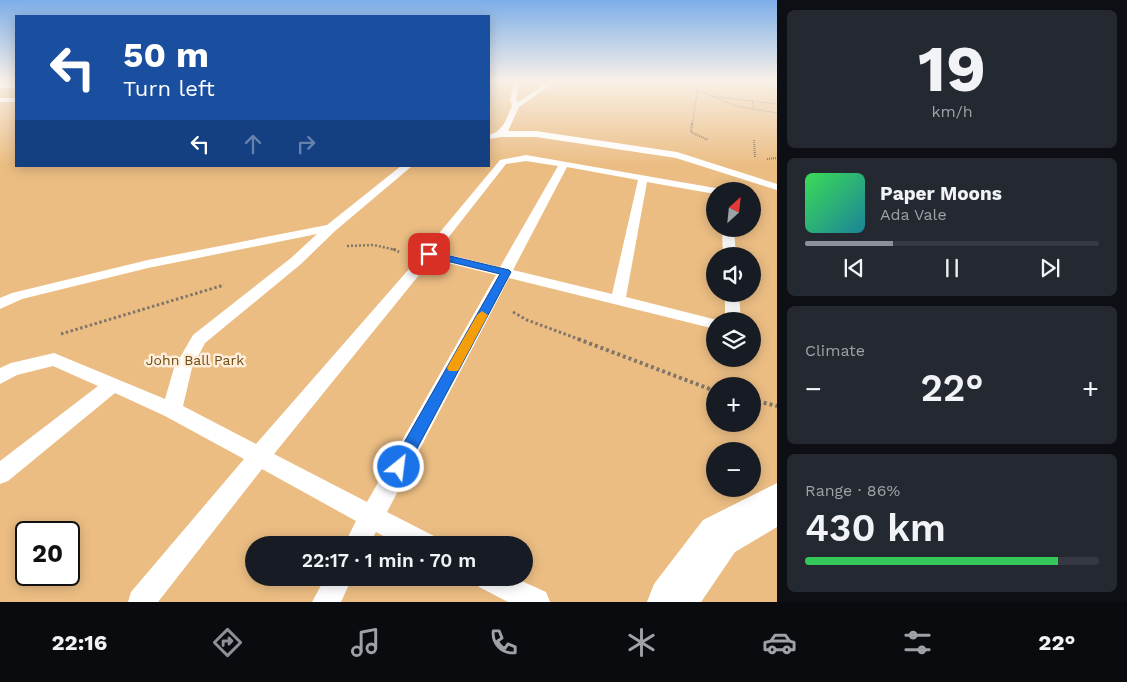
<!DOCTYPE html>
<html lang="en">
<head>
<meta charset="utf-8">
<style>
  body { margin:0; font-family:"Work Sans",sans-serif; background:#242831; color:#f1f3f6; height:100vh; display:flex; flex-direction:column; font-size:19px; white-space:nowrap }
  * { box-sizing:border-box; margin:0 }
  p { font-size:16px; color:#9ea1a6 }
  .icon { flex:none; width:28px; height:28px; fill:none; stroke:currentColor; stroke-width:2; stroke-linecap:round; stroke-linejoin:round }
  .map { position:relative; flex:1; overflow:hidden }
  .panel { display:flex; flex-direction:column; gap:10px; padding:10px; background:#0d0f14; width:350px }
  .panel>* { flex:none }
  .guide { position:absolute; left:15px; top:15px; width:475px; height:152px; border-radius:0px; box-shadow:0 2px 12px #0003; background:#1a4fa0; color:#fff; overflow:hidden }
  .needle { width:32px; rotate:27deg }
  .fabs { position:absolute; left:706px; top:182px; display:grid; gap:10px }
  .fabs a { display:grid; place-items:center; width:55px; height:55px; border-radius:50%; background:#171b24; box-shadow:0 2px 12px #0003; font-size:25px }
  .speed { position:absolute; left:15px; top:521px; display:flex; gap:10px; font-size:25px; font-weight:700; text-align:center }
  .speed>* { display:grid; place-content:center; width:65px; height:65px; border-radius:50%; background:#171b24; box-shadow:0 2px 12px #0003; line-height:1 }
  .speed .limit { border:2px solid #111; border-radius:8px; background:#fff; color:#111 }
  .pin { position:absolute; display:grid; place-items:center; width:42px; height:42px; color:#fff; margin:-21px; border-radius:10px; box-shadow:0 2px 8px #0006 }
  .me { position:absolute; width:55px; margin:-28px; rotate:29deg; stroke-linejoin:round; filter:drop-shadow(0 0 4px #0008) }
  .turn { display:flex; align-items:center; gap:18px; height:105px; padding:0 25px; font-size:22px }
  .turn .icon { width:65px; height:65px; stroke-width:2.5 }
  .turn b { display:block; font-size:35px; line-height:42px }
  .lanes { display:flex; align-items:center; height:48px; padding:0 25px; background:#0003; justify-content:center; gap:25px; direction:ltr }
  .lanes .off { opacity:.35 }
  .big { font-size:38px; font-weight:600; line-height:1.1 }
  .panel .tile { flex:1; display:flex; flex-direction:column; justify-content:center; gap:8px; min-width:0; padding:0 18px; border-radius:8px; background:#242831 }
  .panel .dial { align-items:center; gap:0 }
  .dial b { font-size:65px; line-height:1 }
  .song { display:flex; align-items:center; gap:15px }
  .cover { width:60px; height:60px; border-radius:8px; background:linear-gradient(135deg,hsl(130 70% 55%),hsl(190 70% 35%)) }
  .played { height:5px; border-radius:2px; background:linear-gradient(90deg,#8c9099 30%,#363941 30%) }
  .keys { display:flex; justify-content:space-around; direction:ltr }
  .heat { display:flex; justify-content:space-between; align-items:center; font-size:28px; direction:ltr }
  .charge { height:8px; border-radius:4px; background:linear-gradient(90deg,#34c759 86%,#363941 0) }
  .trip { position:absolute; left:245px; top:536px; width:288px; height:50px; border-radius:25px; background:#171b24; box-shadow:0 2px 12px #0003; font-weight:600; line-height:50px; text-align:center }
  .dock { display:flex; height:80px; justify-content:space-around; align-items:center; background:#090b0e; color:#9ea1a6 }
  .dock .icon { width:35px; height:35px }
  .dock .on { color:#8c9099 }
  .dock b { font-size:22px; color:#f1f3f6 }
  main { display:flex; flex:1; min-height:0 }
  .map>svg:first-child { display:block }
  .green { fill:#ebbd83; fill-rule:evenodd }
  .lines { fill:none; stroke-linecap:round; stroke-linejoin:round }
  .path-far4 { stroke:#807568; stroke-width:1; stroke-dasharray:1 1; stroke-linecap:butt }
  .path-far3 { stroke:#807568; stroke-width:2; stroke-dasharray:1 1; stroke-linecap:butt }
  .path-far2 { stroke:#807568; stroke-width:2.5; stroke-dasharray:2 2; stroke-linecap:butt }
  .path-far1 { stroke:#807568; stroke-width:3; stroke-dasharray:2.5 2.5; stroke-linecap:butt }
  .path { stroke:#807568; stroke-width:4; stroke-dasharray:3 3; stroke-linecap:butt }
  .lane { fill:#fff; fill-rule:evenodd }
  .street { fill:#fff; fill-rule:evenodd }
  .route { fill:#1a73e8; stroke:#114b97 }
  .slow { fill:#f59e0b }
  .labels { text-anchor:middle; stroke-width:5; stroke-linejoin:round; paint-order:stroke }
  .park-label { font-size:14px; fill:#6e4b16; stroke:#feedd8 }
</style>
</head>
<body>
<main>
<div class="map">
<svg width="777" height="602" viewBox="0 0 777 602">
  <rect width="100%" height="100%" fill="#f1dfcb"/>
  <path class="green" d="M0,81H16V166H489V81H777V602H0ZM715,191H752V229H715ZM715,256H752V294H715ZM715,321H752V359H715ZM715,386H752V424H715ZM715,451H752V489H715ZM26,532H69V575H26ZM254,545H524V578H254Z"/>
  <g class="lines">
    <g class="path-far4">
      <path d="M745,81L768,87L777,93"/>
      <path d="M698,90L736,106L777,113"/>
      <path d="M710,96L777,104"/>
      <path d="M752,101L754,111"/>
      <path d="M692,125L699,81"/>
    </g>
    <g class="path-far3">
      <path d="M692,123L691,132L708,140"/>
      <path d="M754,140L755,157"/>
      <path d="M767,159L777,158"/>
    </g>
    <path class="path-far2" d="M347,246L374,245L396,250"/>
    <g class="path-far1">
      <path d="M393,249L399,252"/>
      <path d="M513,312L527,320L581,340"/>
      <path d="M61,334L224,285"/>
    </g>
    <g class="path">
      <path d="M578,339L715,391"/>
      <path d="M752,400L777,406"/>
    </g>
    <g class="lane">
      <path d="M515,81H521L516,99L518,102L550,81H557L519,107L508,131H536L677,152L777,184V190L676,158L536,137H501L489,139V135C504,131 506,119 512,106L510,99Z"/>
      <rect x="0" y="84" width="16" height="4"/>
      <rect x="0" y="98" width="16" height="4"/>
      <path d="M526,155L721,189L722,191H715V194L647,182L626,297L721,321H715V329L509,278L387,512L434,536L437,545H400L376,532L369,545H344L356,521L262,469L158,602H128L131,592L244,459L165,416L115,393L8,481L0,484V461L98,386L53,366L17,375L0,384V368L11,363L54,353L165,399L174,368L193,335L291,258L317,234L148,268L22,299L0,309V298L12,293L148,260L327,225L401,166H412L335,231L301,264L205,343L192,368L183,406L256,444L416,261L500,160ZM526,161L558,166L500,267L437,252L506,164ZM567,167L638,180L612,294L513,270ZM432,259L496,275L367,502L274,454Z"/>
      <path d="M722,229H734L736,256H723Z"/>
      <path d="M725,294H739L741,321H725Z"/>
      <path d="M325,578H352L341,602H312Z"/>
      <path d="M475,578H515L546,592L550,602H508L479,587Z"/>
    </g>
    <path class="street" d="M777,483V527L735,552L701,602H647L654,584L703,520Z"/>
  </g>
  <linearGradient id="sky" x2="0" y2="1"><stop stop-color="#7daee8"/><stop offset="0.49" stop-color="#f9f1e8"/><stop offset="1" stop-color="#f9f1e8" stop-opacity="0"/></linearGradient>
  <rect width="777" height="165" fill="url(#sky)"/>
  <path class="route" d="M429,251L509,270L511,272L404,473L399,475L393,473L390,467L393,462L500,274L426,256L424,254Z"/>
  <path class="slow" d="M482,311L488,315L458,371H449L447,368L449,364L477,315Z"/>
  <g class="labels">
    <g class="park-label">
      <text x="195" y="365">John Ball Park</text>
    </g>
  </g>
</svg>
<div class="fabs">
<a><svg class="needle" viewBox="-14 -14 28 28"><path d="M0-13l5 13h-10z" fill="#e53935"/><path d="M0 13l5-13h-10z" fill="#9ea1a6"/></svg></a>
<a><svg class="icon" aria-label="sound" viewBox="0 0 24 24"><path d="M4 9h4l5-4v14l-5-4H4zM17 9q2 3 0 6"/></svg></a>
<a><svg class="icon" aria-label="layers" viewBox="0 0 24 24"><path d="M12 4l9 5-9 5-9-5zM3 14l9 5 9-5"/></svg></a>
<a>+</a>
<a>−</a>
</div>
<div class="speed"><div class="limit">20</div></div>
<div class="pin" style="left:429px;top:254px;background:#d93025"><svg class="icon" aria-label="arrive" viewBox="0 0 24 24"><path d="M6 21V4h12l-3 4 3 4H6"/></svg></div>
<svg class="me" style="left:399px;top:467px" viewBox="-20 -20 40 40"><circle r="17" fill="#1a73e8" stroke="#fff" stroke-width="3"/><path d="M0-11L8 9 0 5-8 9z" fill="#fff"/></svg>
<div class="trip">22:17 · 1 min · 70 m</div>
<div class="guide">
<div class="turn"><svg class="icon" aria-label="left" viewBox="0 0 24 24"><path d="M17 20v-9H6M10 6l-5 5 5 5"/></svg><div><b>50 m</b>Turn left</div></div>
<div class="lanes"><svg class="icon" aria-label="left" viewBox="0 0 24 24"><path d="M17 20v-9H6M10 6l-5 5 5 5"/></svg><svg class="icon off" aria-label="ahead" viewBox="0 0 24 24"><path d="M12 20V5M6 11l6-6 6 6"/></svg><svg class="icon off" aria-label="right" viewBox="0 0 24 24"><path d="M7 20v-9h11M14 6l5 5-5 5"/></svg></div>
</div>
</div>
<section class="panel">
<div class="tile dial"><b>19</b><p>km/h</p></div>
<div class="tile">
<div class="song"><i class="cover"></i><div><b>Paper Moons</b><p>Ada Vale</p></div></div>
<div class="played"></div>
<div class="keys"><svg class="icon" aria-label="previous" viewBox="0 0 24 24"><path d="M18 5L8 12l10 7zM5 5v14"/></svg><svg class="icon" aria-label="pause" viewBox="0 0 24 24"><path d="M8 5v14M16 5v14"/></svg><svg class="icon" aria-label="next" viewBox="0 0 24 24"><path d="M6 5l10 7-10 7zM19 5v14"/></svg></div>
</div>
<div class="tile"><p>Climate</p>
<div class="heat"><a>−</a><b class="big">22°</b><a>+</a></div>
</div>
<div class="tile"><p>Range · 86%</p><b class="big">430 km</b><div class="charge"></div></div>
</section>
</main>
<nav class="dock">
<b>22:16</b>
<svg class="icon on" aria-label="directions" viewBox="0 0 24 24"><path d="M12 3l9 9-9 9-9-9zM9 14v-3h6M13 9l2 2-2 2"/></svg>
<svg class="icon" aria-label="music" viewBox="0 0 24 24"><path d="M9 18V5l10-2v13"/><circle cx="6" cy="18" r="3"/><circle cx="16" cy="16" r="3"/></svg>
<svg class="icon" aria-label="phone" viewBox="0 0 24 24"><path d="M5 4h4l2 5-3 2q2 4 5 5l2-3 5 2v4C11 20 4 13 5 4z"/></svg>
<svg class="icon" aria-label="climate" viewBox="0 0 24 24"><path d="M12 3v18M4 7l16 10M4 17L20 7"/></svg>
<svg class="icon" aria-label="car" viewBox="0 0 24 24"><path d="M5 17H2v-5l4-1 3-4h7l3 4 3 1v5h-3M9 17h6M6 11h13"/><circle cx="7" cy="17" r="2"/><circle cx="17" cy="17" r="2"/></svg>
<svg class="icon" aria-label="filters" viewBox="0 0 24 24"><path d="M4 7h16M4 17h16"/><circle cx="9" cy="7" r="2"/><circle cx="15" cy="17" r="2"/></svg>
<b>22°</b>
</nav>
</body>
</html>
